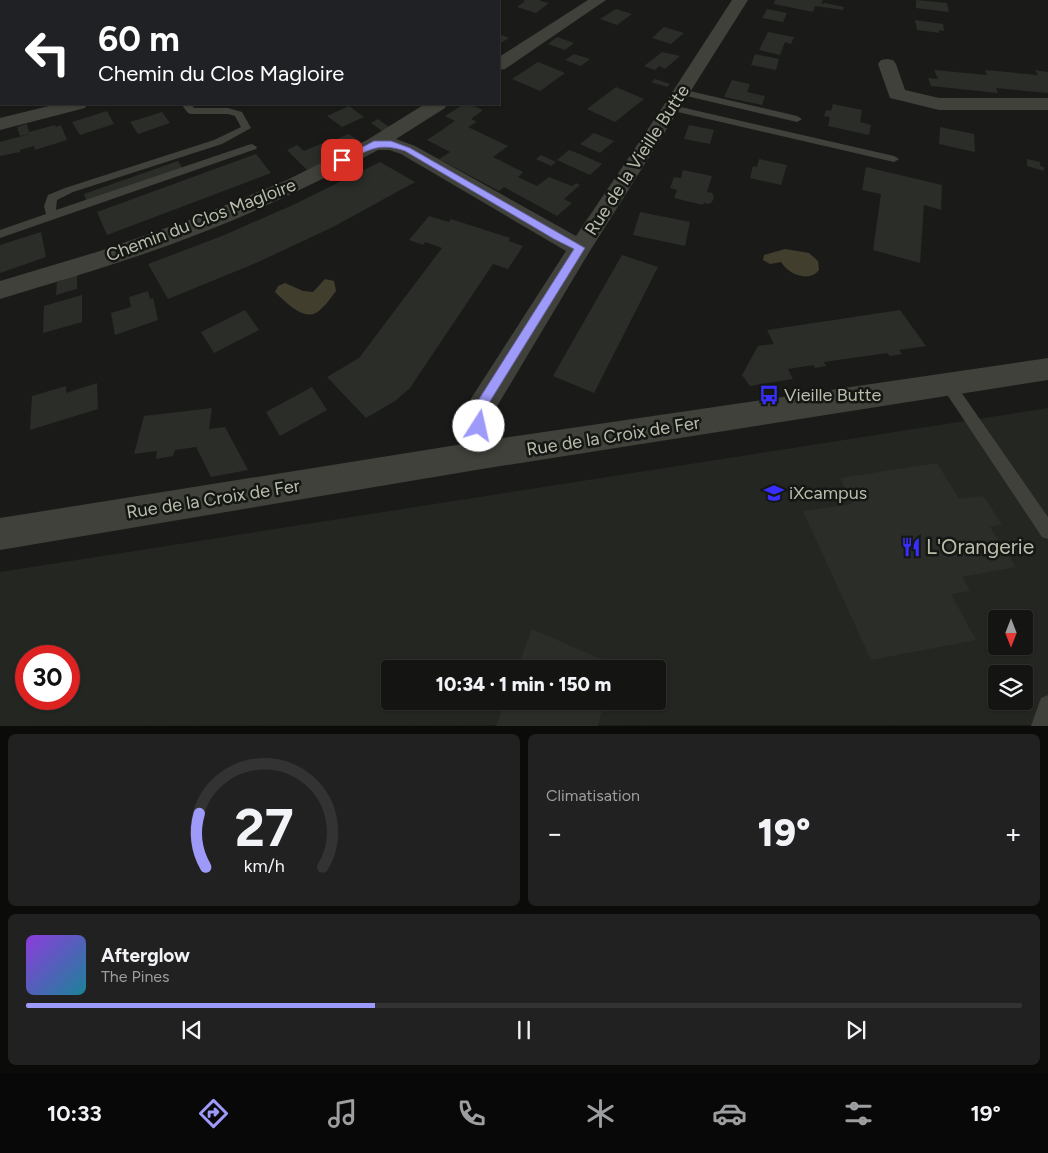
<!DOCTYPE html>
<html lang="fr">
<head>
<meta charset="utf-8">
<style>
  body { margin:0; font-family:Figtree,sans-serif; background:#212121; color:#f1f3f6; height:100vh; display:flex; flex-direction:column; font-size:19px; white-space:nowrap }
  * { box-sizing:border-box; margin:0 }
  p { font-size:16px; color:#9d9ea0 }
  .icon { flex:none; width:28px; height:28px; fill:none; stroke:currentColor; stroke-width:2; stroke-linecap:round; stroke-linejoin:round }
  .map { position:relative; height:726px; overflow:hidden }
  .details { display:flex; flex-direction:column; gap:8px; padding:8px; background:#0b0b0a; flex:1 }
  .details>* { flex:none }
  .guide { position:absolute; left:0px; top:0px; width:500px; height:105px; box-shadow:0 1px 4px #0004,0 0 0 1px #333; background:#202124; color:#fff; overflow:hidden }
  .needle { width:32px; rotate:180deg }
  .controls { position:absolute; left:988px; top:610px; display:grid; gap:10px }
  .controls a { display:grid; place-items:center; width:45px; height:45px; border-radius:5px; background:#141413; box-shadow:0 1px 4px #0004,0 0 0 1px #333; font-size:25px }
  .speed { position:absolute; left:15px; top:645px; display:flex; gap:10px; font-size:25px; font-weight:700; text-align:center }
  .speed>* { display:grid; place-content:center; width:65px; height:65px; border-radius:50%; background:#141413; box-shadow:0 1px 4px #0004,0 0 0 1px #333; line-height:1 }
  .speed .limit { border:8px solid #d22; background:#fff; color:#111 }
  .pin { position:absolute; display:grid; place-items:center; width:42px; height:42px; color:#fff; margin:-21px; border-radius:10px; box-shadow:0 2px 8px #0006 }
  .me { position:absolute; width:55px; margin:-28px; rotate:10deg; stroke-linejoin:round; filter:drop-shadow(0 0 4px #0008) }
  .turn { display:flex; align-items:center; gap:18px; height:105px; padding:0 15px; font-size:22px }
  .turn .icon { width:65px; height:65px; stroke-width:2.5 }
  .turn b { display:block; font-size:35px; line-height:42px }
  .big { font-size:38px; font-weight:800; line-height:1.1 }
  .details .widget { flex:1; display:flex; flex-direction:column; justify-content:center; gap:8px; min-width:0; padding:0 18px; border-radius:8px; background:#212121 }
  .details .dial { align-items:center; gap:0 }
  .dial svg { height:130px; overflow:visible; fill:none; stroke:#333; stroke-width:7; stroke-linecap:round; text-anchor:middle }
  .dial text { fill:#f1f3f6; stroke:none }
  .song { display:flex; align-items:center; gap:15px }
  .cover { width:60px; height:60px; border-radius:8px; background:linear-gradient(135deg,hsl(270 70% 55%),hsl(190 70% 35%)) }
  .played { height:5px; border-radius:2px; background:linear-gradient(90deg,#9e9afa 35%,#333 35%) }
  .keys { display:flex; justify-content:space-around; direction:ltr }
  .heat { display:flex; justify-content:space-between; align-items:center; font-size:28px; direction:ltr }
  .details .tiles { flex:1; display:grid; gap:8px; grid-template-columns:1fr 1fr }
  .widget:last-child { grid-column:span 2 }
  .trip { position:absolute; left:381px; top:660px; width:285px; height:50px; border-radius:5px; background:#141413; box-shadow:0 1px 4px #0004,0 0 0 1px #333; font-weight:800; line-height:50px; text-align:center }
  .menu { display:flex; height:80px; justify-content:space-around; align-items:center; background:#080808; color:#9d9ea0 }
  .menu .icon { width:35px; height:35px }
  .menu .selected { color:#9e9afa }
  .menu b { font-size:22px; color:#f1f3f6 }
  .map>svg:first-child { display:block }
  .built { fill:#242622; fill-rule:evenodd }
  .water { fill:#413e2e }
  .building { fill:#2b2d29 }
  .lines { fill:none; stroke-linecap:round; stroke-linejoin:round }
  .service { fill:#3f413a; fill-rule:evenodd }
  .minor { fill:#3f413a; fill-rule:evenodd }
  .tertiary { fill:#3f413a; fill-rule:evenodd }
  .route { fill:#9e9afa; stroke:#6764a2 }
  .labels { text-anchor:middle; stroke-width:5; stroke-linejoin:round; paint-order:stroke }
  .street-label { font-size:18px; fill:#babcab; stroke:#151714 }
  .poi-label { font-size:18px; fill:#babcab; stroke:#151714; text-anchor:start }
  .near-poi-label { font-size:21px; fill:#babcab; stroke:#151714; text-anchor:start }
</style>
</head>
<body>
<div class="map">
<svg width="1048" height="726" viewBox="0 0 1048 726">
  <rect width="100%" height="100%" fill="#1a1b19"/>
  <path class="built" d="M1048,408V725L0,726V572ZM996,619H1024V646H996ZM26,656H69V699H26ZM390,669H658V701H390ZM996,674H1024V701H996Z"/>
  <g class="water">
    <path d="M785,249L809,253L818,261L819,270C809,283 788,274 781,262L770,264L763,260L764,255Z"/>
    <path d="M325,279L334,281L336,291C331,297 327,304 321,309C306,325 286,302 275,292L278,286L285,283L303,291L313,292Z"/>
  </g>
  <g class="building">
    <path d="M522,0H538L549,3L536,13L517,7L525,1Z"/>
    <path d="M775,0H823L821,4L825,3L844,7L843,10L815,6L813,12L774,4Z"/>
    <path d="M916,0L947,3L949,12L916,8Z"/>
    <path d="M616,9L632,14L617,25L600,19Z"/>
    <path d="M767,9L787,13L783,22L762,18Z"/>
    <path d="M915,20L943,24L944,31L939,30L940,33L917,30Z"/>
    <path d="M664,27L684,33L671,44L652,38Z"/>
    <path d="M768,32L794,37L791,44L785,42L780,55L759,50Z"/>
    <path d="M499,34L509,38L499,44Z"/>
    <path d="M557,37L574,43L565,50L548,44Z"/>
    <path d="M662,52L680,56L665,69L659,66L655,70L644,66Z"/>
    <path d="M574,54L590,59L581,66L565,60Z"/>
    <path d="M755,54L779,59L776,70L751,65Z"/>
    <path d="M538,62L565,73L540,91L512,79Z"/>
    <path d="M934,70L987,75L985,70L1038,75L1035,70L1048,72V93L996,88L998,93L931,86L928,78L938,79Z"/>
    <path d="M655,79L670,84L667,87L651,82Z"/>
    <path d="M732,80L750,84L747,92L765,96L762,105L724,97Z"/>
    <path d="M616,87L644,99L615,122L587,109Z"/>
    <path d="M464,104H469L483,110L471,119L477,122L468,127L508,146L493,157L523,172L518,177L537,186L549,177L572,186L576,183L580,185L564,199L572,203L557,216L504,187L499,191L439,159L450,152L427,140L455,121L445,116Z"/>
    <path d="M833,104L862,110L860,122L871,125L869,135L828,126L830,117L824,116L826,110L831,111Z"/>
    <path d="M349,106L364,117L342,127L327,116Z"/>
    <path d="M107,111L114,124L80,135L72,122Z"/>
    <path d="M162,112L170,123L138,134L130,122Z"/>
    <path d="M378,119L389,127L382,131L371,123Z"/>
    <path d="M27,124L29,132L55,125L56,127L61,125L67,140L35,150L34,146L20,150V152L0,156V142L30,134L20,136L17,127Z"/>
    <path d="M689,125L714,130L710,144L684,139Z"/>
    <path d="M940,127L974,134L975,152L939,144Z"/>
    <path d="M594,133L614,141L600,153L580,144Z"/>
    <path d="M349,134L360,142L345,150L334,140Z"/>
    <path d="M323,143L339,156L307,170L287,150L297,145L304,151Z"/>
    <path d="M569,150L580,154L602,164L590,175L557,160Z"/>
    <path d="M256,154L271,173L107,235L97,212Z"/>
    <path d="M541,155L556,162L551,166L536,159Z"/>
    <path d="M759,159L787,165L781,185L750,178L753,166L757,167Z"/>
    <path d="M1027,159L1040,162V166L1044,167V171L1027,166Z"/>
    <path d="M178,161L183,169L87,203L84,194Z"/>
    <path d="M380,162L415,182L333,227L256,263L168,299L148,264L222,236L295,204Z"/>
    <path d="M866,167L942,185L941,210L924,205L920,263L873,250L881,194L862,190Z"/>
    <path d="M683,170L712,176L707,192L712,193L714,197L712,202L709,204L704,203L703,205L674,198L677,190L670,188L674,177L681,178Z"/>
    <path d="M640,212L690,222L685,246L633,235Z"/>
    <path d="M429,216L449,222L451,219L510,238L509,241L523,246L508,269L493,264L410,388L395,401L366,418L327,377L359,358L442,248L425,242L423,245L409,240Z"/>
    <path d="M41,232L46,257L0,273V245Z"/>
    <path d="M622,255L658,267L594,393L553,376Z"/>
    <path d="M77,275V289L56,295L57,282Z"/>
    <path d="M148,291L150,299L153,298L158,320L115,335L111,313L131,307L129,297Z"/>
    <path d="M82,295V322L43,333L44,306Z"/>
    <path d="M245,310L259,330L214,353L201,332Z"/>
    <path d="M900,310L926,346L899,350L902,354L890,356L887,353L824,362L826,366L815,368L813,365L788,369L793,379L750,386L742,375L758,346L774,344L767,330Z"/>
    <path d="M97,383L98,409L30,430L32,396L66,386V393Z"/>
    <path d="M312,387L327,410L280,436L266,412Z"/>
    <path d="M212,408L209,429L225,427L248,470L211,477L196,447L175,450L173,456L156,459L157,451L134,454L144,416Z"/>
    <path d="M937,463L959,499L983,496L1002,524L990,527L1016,567L962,577L970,591L951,594L976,640L871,660L803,511L852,504L840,478Z"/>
    <path d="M532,629L601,659L598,669H517Z"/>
    <path d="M505,701H604L598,726H496Z"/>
  </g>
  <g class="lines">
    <g class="service">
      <path d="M681,89L797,116L802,119L797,122L678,94V90Z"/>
      <path d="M181,104H191L194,108H228L242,112L251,128L222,144L73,192L57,200L56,210L248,145L252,144L257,147L256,149L0,238V230L46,214L44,206L48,195L65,188L214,140L241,127L235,116L228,114H191L188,113Z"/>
      <path d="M672,105L894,156L899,159L894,162L669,110V106Z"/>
      <path d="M947,377L952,379L1048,517V539L1042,537L942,387L940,383L942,379Z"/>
      <path d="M1048,695V726H1031L1041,698Z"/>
    </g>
    <g class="minor">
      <path d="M588,0H606L505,69L499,70V57Z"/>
      <path d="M732,0H748L588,254L493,413L497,455L493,465L482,469L471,465L467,455L463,411L566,251L401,154L389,150H378C322,180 265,208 206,231C139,258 69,278 0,299V281L100,251L189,220L287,180L367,140L425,104H447L445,108L396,139L415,146L576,236L662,108Z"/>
      <rect x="0" y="5" width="1" height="10"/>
      <path d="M887,59L893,60L896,64L905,90L939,98H1048V110H939L890,98L878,64L881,60Z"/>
    </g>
    <g class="tertiary">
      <path d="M57,104H87L85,108L0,130V118Z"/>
      <path d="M1048,358V380L482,469L0,550V518L482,441Z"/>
    </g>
  </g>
  <path class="route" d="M374,141H391L410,148L585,248L484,411L485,426L484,429L479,431L475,429C472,423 471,413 474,407L574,249L554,239L405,151C378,142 369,150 345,162L342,163L338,160Z"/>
  <defs>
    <symbol id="bus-bare" viewBox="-9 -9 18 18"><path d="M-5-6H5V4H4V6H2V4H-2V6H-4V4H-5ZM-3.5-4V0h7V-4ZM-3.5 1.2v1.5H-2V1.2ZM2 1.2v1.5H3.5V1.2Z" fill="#382efe" stroke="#151714" stroke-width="2.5" paint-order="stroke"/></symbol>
    <symbol id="university-bare" viewBox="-9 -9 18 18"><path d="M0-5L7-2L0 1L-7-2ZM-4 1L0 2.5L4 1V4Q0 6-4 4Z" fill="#382efe" stroke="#151714" stroke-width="2.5" paint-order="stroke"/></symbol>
    <symbol id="restaurant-bare" viewBox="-9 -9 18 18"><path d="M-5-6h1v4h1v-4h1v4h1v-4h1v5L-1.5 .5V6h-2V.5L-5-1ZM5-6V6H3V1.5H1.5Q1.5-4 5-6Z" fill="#382efe" stroke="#151714" stroke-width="2.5" paint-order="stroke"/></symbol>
  </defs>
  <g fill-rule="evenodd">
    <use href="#bus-bare" x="755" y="381" width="28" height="28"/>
    <use href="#university-bare" x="760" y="479" width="28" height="28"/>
    <use href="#restaurant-bare" x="897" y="533" width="28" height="28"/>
  </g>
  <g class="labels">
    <g class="street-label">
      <text transform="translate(637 160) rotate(-57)" y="6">Rue de la Vieille Butte</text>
      <text transform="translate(201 220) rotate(-21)" y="6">Chemin du Clos Magloire</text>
      <text transform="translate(613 436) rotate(-9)" y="6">Rue de la Croix de Fer</text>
      <text transform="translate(213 499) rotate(-9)" y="6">Rue de la Croix de Fer</text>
    </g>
    <g class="poi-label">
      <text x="784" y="401">Vieille Butte</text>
      <text x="789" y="499">iXcampus</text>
    </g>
    <g class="near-poi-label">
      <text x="926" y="554">L'Orangerie</text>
    </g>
  </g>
</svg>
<div class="controls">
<a><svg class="needle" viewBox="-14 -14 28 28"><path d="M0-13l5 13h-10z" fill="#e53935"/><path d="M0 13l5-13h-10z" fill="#9d9ea0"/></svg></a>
<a><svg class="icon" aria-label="layers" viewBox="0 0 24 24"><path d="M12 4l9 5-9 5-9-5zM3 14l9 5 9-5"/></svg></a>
</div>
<div class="speed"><div class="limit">30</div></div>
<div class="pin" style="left:342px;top:160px;background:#d93025"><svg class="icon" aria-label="arrive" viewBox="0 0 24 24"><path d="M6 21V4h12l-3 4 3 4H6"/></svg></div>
<svg class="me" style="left:479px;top:426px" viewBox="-20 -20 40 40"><circle r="19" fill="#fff"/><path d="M0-13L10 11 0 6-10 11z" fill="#9e9afa"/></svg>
<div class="trip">10:34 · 1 min · 150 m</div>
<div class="guide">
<div class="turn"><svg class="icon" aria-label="left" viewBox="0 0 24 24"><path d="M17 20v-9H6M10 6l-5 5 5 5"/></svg><div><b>60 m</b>Chemin du Clos Magloire</div></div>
</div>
</div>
<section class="details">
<div class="tiles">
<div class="widget dial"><svg viewBox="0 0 100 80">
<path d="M14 69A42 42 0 1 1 86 69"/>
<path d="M14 69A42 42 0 0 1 10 36" stroke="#9e9afa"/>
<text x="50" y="56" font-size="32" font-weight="700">27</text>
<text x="50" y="72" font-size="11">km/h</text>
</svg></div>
<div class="widget"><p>Climatisation</p>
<div class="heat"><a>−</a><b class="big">19°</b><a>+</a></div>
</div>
<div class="widget">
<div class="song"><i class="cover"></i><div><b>Afterglow</b><p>The Pines</p></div></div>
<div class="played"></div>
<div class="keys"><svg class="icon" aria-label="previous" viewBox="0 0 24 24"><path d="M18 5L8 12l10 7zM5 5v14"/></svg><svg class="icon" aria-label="pause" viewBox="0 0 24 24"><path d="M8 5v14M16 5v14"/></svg><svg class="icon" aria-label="next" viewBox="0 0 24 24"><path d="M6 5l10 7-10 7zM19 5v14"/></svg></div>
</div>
</div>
</section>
<nav class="menu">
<b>10:33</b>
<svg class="icon selected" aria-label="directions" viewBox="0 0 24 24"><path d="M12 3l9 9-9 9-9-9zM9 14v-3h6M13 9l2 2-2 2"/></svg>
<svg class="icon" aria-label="music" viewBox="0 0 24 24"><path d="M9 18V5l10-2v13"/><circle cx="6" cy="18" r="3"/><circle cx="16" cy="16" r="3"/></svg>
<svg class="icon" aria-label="phone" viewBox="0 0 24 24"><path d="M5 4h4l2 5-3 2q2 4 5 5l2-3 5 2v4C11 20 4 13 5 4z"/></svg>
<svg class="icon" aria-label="climate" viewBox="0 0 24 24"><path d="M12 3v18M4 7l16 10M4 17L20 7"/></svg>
<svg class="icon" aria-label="car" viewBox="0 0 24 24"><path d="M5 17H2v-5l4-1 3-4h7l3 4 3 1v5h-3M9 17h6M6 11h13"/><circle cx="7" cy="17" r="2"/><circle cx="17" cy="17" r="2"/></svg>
<svg class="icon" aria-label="filters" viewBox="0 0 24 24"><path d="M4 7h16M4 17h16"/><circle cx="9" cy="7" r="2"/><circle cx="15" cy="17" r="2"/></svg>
<b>19°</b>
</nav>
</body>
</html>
